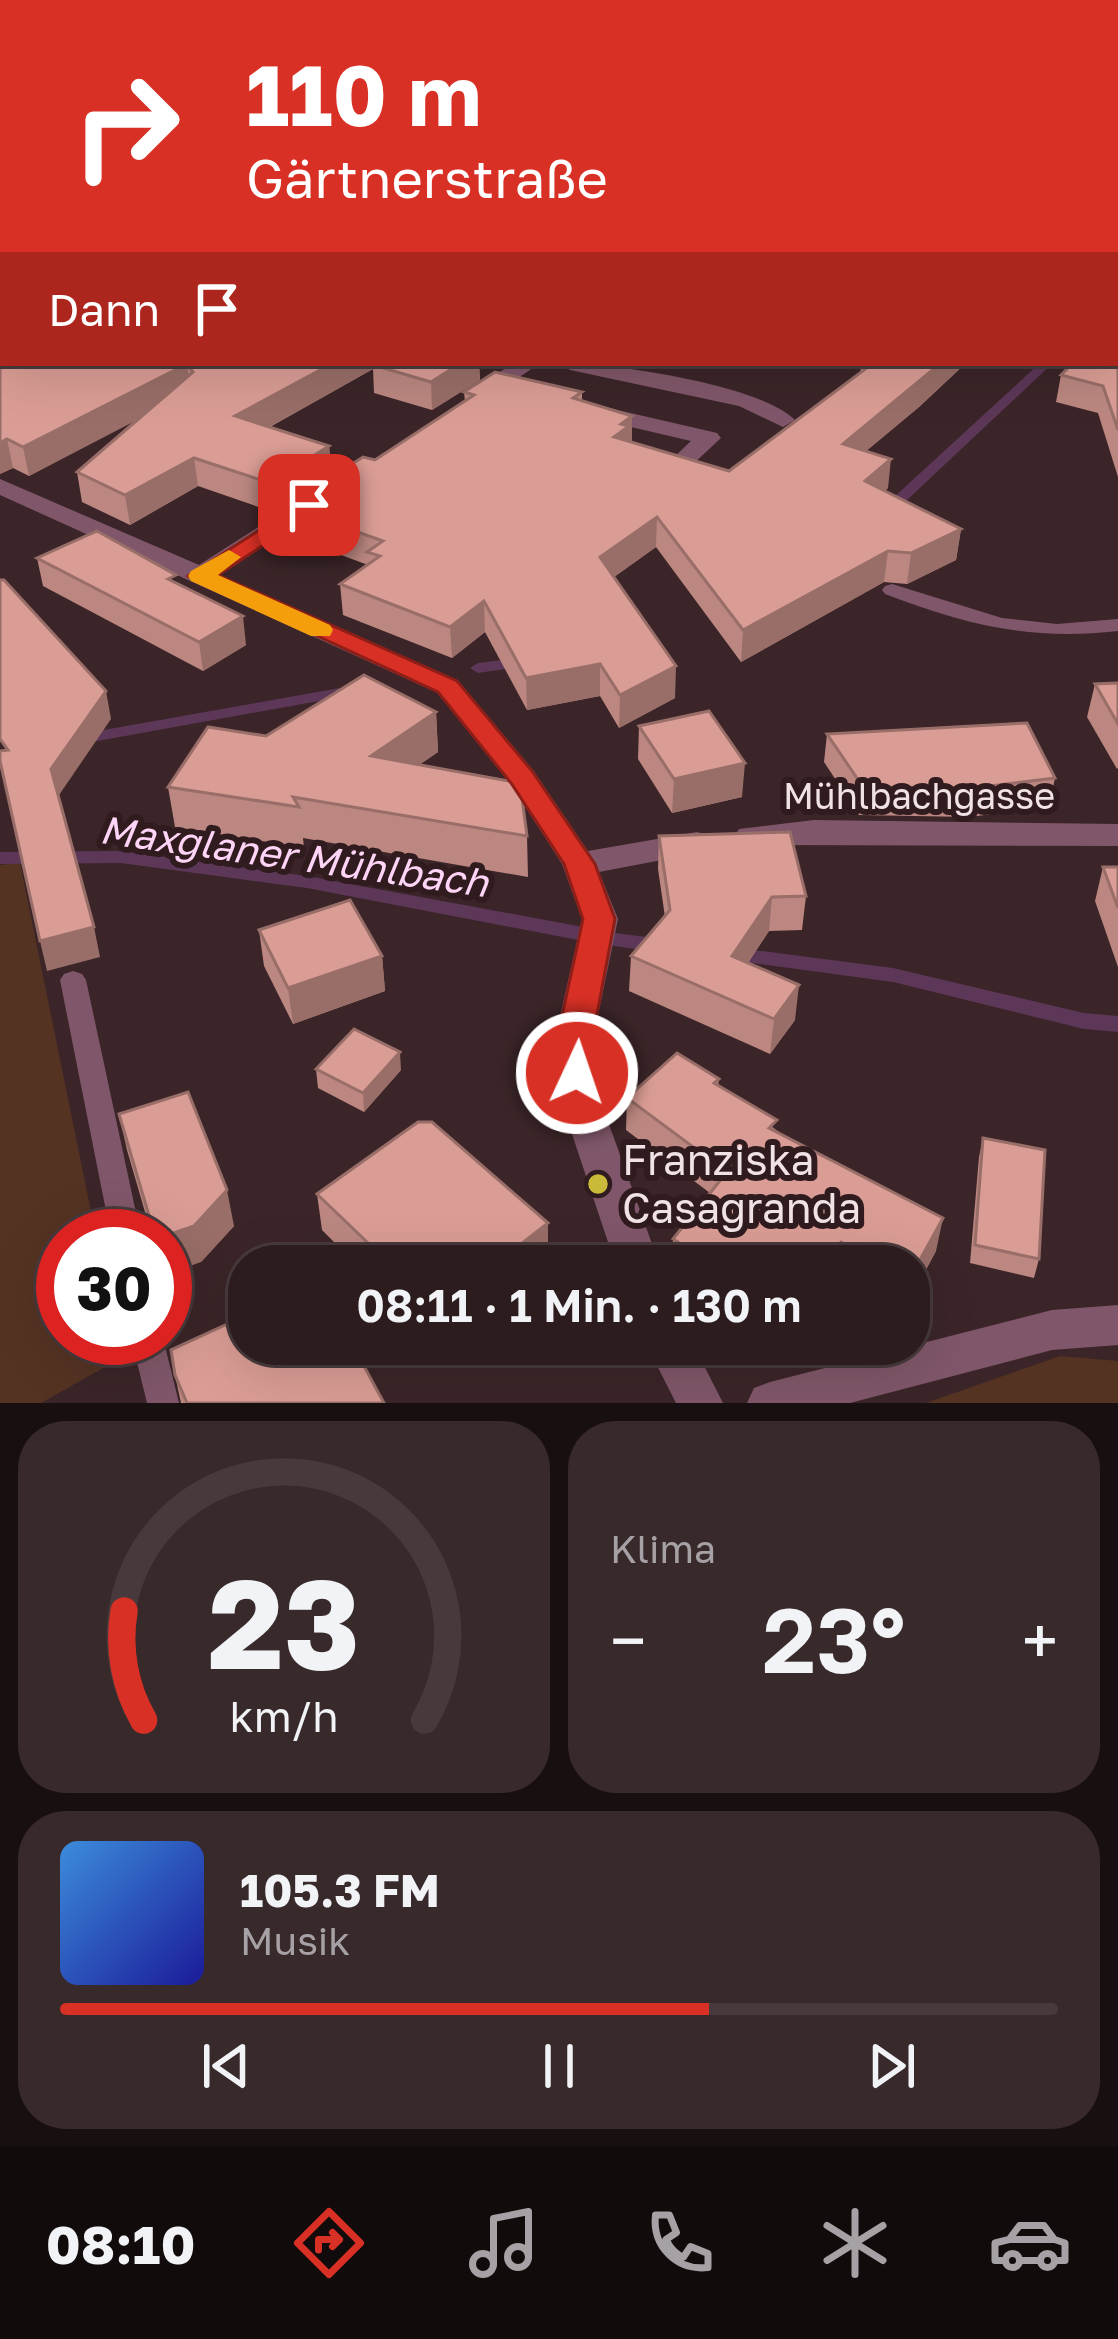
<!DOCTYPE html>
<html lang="de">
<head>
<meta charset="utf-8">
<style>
  body { margin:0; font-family:"Golos Text",sans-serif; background:#38292b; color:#f1f3f6; height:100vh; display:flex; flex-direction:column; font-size:45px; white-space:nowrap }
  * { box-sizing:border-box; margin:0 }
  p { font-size:39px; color:#a6a1a4 }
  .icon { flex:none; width:66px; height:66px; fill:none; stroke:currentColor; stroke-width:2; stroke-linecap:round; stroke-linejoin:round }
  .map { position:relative; height:1403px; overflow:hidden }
  .side { display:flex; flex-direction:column; gap:18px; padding:18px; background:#180f10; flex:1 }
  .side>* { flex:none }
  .top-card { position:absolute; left:0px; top:0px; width:1119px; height:366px; box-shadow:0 12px 48px #0002,0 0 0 3px #483a3c; background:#d93025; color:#fff; overflow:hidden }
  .speed { position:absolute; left:36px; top:1209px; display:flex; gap:24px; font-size:60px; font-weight:700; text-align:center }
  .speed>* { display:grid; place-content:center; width:156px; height:156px; border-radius:50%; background:#2c1c1e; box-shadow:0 12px 48px #0002,0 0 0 3px #483a3c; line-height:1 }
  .speed .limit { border:18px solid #d22; background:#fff; color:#111 }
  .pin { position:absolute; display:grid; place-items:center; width:102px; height:102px; color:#fff; margin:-51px; border-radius:24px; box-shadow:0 6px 18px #0006 }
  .me { position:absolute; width:132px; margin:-66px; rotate:3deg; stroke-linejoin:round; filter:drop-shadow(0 0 9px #0008) }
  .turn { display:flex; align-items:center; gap:42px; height:252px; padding:0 48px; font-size:54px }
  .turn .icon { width:156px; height:156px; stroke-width:2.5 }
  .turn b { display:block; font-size:84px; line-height:102px }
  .then { display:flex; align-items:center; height:114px; padding:0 48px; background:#0003; gap:24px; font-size:45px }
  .big { font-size:90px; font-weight:600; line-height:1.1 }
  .side .card { flex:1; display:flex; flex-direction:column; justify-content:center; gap:18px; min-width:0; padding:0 42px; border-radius:48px; background:#38292b }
  .side .dial { align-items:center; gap:0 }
  .dial svg { height:312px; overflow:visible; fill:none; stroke:#483a3c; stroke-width:7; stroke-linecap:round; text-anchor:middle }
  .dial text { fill:#f1f3f6; stroke:none }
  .song { display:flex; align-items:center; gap:36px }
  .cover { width:144px; height:144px; border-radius:18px; background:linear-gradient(135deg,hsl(210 70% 55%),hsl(240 70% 35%)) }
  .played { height:12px; border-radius:6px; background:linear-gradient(90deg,#d93025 65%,#483a3c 65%) }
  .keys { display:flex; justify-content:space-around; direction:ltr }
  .heat { display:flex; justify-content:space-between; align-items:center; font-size:66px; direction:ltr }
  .side .tiles { flex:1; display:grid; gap:18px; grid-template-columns:1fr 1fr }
  .card:last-child { grid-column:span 2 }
  .trip { position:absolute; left:228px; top:1245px; width:702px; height:120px; border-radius:48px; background:#2c1c1e; box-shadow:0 12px 48px #0002,0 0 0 3px #483a3c; font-weight:600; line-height:120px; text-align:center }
  .menu { display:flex; height:192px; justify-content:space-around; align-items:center; background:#120b0c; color:#a6a1a4 }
  .menu .icon { width:84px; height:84px }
  .menu .active { color:#d93025 }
  .menu b { font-size:54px; color:#f1f3f6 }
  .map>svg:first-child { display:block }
  .green { fill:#553323 }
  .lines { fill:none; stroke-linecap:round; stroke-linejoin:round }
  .stream { fill:#5d3758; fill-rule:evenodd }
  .lane { fill:#80576a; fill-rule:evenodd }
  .street { fill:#80576a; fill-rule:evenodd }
  .wall { fill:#bb8780 }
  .shaded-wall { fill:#996e68 }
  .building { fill:#da9d95; stroke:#996e68; stroke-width:3 }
  .route { fill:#d93025; stroke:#8d1f18; stroke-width:3 }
  .slow { fill:#f59e0b }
  .poi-dot { fill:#caba39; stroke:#301b1f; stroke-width:4.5 }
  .labels { text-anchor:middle; stroke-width:12; stroke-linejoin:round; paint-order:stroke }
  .street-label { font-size:36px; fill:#f1e2e4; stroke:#301b1f }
  .water-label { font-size:39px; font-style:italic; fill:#fed5f7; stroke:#301b1f }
  .near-poi-label { font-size:42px; fill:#f1e2e4; stroke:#301b1f; text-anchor:start }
</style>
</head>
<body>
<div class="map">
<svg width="1118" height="1403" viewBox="0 0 1118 1403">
  <rect width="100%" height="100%" fill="#3b2528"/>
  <g class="green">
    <path d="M20,863L96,1236H63V1338H117L121,1358L41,1403H0V865Z"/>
    <path d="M1060,1356L1118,1361V1403H926Z"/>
  </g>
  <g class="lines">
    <g class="stream">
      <path d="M1040,363H1053L890,516H880V510Z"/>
      <path d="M525,657L533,662L531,665L478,673L470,668L478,663Z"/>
      <path d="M357,685L365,690L363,693L81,744L73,739L81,734Z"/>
      <path d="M121,851L307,876L578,926L585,928L588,933L585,938L578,940L307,888L121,863L0,864V852Z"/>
      <path d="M615,933L663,939L670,941L673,946L670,951L663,953L608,945L605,940L608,935Z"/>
      <path d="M730,947L893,968L1084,1013L1118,1016V1032L1084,1029L893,982L723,959L720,954L723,949Z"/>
    </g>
    <g class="lane">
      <path d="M892,584L1002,618L1057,624L1118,619V631C1031,641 966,625 885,594L882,590L885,586Z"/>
      <path d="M73,971L82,974L86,980L141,1236H111L60,980L64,974Z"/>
      <path d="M131,1338H163L179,1403H147Z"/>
    </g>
    <g class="street">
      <rect x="0" y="178" width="3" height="11"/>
      <path d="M514,363H540L485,401H469V391Z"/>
      <path d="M559,363C611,363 759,384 795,420L783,427L739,406L570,370Z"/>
      <path d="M596,405L717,433L721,438L692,465H674L671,460L691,441L588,417L584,412Z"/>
      <path d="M0,479L199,565L322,486H340L344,491L340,496L220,575L458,681L533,770L588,851L697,832L709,835L714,843L709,851L599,872L618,919L595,1030L596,1073L606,1116L660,1266H616L566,1116L558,1073L557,1030L582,919L562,864L510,783L438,693L0,495Z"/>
      <path d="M814,820L1118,824V846L739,845L734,837L739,829Z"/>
      <path d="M1118,1305V1345L1052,1350L850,1403H747L754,1388L770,1382L1052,1310Z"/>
      <path d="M646,1344H693L723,1403H676Z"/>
    </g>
  </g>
  <g class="wall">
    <path d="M0,0H1118V270L1117,271L1116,3H3V142H0Z"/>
    <path d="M1118,337V477L1098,413L1056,402L1061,375Z"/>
    <path d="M3,363H479L480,380L432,410L374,393L373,369L270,427L329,446L332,475L273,512L198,486L130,525L82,502L77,472L139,418L29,476L13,468L0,474Z"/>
    <path d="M612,363H655L650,367Z"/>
    <path d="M862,363H966L919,407L866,451L888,488L884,491L961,529L956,560L907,584L884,582L741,662L656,547L614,577L675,698L619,728L600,696L527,710L485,632L452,658L343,615L340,584L368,565L301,540L298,511L305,506L304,494L375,460L465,401L464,392H582V401L632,416V442L729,471L860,373Z"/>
    <path d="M37,558L177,583L246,645L203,671L43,586Z"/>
    <path d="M1118,683V768L1117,769L1087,717L1095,684Z"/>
    <path d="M436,712L438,752L419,765L527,836L528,877L303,838L304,848L175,827L168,787L266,736Z"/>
    <path d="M639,726L742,797L672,813L638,759Z"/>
    <path d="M827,734L1055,778L1049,806L970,817L859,815L824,762Z"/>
    <path d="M659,836L806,896L802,930L769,931L748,963L795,1020L770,1054L629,991L631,956L665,917L658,869Z"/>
    <path d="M1103,867H1118V967L1095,901Z"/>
    <path d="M259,930L382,956L385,991L293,1024L264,966Z"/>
    <path d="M316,1069L401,1070L364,1112L318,1088Z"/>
    <path d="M719,1079L718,1086L936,1251L909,1301V1266H672L673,1239L710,1193L626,1130L627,1098Z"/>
    <path d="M119,1114L234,1226L201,1262L165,1236H152L127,1150Z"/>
    <path d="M983,1138L1039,1259L1034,1278L970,1263L979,1157Z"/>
    <path d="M317,1194L548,1259L539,1266H358L322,1230Z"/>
    <path d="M175,1375L384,1403H181Z"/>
  </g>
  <g class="shaded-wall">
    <path d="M3,345V363H24L0,376V346Z"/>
    <path d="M333,363H380L373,365V369L239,444L235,416Z"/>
    <path d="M461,363H479L480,380L432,410L431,382Z"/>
    <path d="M941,363H966L919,407L840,473L843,444Z"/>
    <path d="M187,364L191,392L29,476L23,447Z"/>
    <path d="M632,416V444L614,437L621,424Z"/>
    <path d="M7,439L13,468L0,474V443Z"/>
    <path d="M329,446L332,475L273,512L270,483Z"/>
    <path d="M194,458L198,486L130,525L125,495Z"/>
    <path d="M891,459L888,488L862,511L865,481Z"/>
    <path d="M657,517L656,547L600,587V557Z"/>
    <path d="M961,529L956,560L907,584L911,553Z"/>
    <path d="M888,551L884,582L741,662L743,630Z"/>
    <path d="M484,601L485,632L452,658L450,627Z"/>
    <path d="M243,616L246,645L203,671L199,642Z"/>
    <path d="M600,664V696L527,710L526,678Z"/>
    <path d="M676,666L675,698L619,728L620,695Z"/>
    <path d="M106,691L111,719L57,798L51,769Z"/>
    <path d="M436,712L438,752L374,796L371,756Z"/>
    <path d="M745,763L742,797L672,813L674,779Z"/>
    <path d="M772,897L769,931L729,990L732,956Z"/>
    <path d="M94,927L100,957L47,971L40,941Z"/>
    <path d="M382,956L385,991L293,1024L288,988Z"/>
    <path d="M799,985L795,1020L770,1054L774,1019Z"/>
    <path d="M400,1052L401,1070L364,1112L363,1093Z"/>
    <path d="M227,1190L234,1226L201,1262L165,1275V1236Z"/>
    <path d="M943,1218L936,1251L909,1301L911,1276Z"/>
    <path d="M548,1223V1259L539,1266H493Z"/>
    <path d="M841,1242L837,1266H822Z"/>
  </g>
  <g class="building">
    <path d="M0,0H1118V115L1116,116V3H3V121H0V49H3V35H0Z"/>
    <path d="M1116,117L1118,124V245H1116Z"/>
    <path d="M3,287V345L0,346V289Z"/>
    <path d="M1116,337H1118V430L1103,386L1061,375L1073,363H1116Z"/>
    <path d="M9,363H333L235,416L329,446L270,483L194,458L125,495L77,472L193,372L187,364L23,447L7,439L0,443V368Z"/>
    <path d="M376,363H461L431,382L373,365Z"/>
    <path d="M862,363H941L843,444L891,459L865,481L961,529L911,553L888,551L743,630L657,517L600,557L676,666L620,695L600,664L526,678L484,601L450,627L340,584L380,556L367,552L383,541L298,511L316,498L304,494L363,457L375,460L474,395L464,392L495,372L582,392L573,398L632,416L621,424L629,426L614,437L729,471L868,367L860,365Z"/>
    <path d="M97,531L176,575L168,579L243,616L199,642L37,558Z"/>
    <path d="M0,580H4L106,691L51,769L94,927L40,941L0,761V751L8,750L0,739Z"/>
    <path d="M364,675L436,712L371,756L520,783L527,836L293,797L299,807L168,787L208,727L266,736Z"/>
    <path d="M1118,683V724L1095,684Z"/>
    <path d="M709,711L745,763L674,779L639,726Z"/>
    <path d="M1027,723L1055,778L975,788L863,787L827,734Z"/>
    <path d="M790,832L806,896L772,897L732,956L799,985L774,1019L631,956L670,910L659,836Z"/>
    <path d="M1103,867H1118V908Z"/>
    <path d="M350,900L382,956L288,988L259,930Z"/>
    <path d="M354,1029L400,1052L363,1093L316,1069Z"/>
    <path d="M677,1053L719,1079L714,1083L777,1120L769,1128L943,1218L911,1276L909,1275V1266H891L841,1242L822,1266H716L673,1239L727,1172L627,1098Z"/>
    <path d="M188,1092L227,1190L194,1226L165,1236H155L119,1114Z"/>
    <path d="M418,1122H432L548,1223L493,1266H392L317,1194Z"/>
    <path d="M983,1138L1045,1150L1039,1259L975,1245Z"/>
    <path d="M249,1314V1344H352L384,1403H187L175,1375L171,1350Z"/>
  </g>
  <path class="route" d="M309,498L317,500V510L218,575L457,681L532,771L595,864L615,919L594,1030L595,1073L589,1082L577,1086L564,1082L559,1073V1030L583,919L564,864L511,783L438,692L188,576Z"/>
  <path class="slow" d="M229,550L241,557L218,575L330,625L333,630L330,636H311L191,581L188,576L191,571Z"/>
  <circle class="poi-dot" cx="598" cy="1184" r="12"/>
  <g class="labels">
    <g class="street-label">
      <text x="919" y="809">Mühlbachgasse</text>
    </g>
    <g class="water-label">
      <text transform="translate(294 856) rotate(8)" y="14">Maxglaner Mühlbach</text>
    </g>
    <g class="near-poi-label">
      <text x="622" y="1175">Franziska<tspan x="622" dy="48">Casagranda</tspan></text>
    </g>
  </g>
</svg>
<div class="speed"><div class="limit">30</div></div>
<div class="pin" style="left:309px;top:505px;background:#d93025"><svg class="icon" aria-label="arrive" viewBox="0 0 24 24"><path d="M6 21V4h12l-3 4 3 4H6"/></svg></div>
<svg class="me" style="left:577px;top:1073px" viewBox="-20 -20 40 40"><circle r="17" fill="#d93025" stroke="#fff" stroke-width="3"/><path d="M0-11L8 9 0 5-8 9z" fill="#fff"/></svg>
<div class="trip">08:11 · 1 Min. · 130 m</div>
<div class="top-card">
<div class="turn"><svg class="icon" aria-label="right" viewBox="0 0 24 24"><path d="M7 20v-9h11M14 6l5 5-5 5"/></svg><div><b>110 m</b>Gärtnerstraße</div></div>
<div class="then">Dann<svg class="icon" aria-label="arrive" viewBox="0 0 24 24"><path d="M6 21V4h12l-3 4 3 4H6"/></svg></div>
</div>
</div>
<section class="side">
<div class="tiles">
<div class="card dial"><svg viewBox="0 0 100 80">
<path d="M14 69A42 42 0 1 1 86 69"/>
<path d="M14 69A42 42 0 0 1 9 41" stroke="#d93025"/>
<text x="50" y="56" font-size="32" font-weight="700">23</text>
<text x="50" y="72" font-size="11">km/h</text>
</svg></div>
<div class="card"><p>Klima</p>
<div class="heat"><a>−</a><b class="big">23°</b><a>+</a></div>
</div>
<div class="card">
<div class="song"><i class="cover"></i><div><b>105.3 FM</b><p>Musik</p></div></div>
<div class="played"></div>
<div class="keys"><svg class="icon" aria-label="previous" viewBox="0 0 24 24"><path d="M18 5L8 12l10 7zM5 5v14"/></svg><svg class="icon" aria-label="pause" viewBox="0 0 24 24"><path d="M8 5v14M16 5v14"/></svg><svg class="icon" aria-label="next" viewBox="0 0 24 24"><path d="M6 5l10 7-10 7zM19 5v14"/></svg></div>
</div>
</div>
</section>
<nav class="menu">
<b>08:10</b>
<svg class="icon active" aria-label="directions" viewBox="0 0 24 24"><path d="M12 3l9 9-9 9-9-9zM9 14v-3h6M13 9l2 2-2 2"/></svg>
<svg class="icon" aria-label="music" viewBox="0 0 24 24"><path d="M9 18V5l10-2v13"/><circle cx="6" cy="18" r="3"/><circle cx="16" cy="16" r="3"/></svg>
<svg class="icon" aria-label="phone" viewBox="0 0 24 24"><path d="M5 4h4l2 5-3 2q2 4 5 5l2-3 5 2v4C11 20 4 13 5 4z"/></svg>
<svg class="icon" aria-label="climate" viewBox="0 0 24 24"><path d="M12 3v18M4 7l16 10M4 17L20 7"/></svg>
<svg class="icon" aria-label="car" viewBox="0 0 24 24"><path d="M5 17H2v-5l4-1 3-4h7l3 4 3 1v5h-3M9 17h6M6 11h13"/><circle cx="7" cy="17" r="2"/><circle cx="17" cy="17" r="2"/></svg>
</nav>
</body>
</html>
